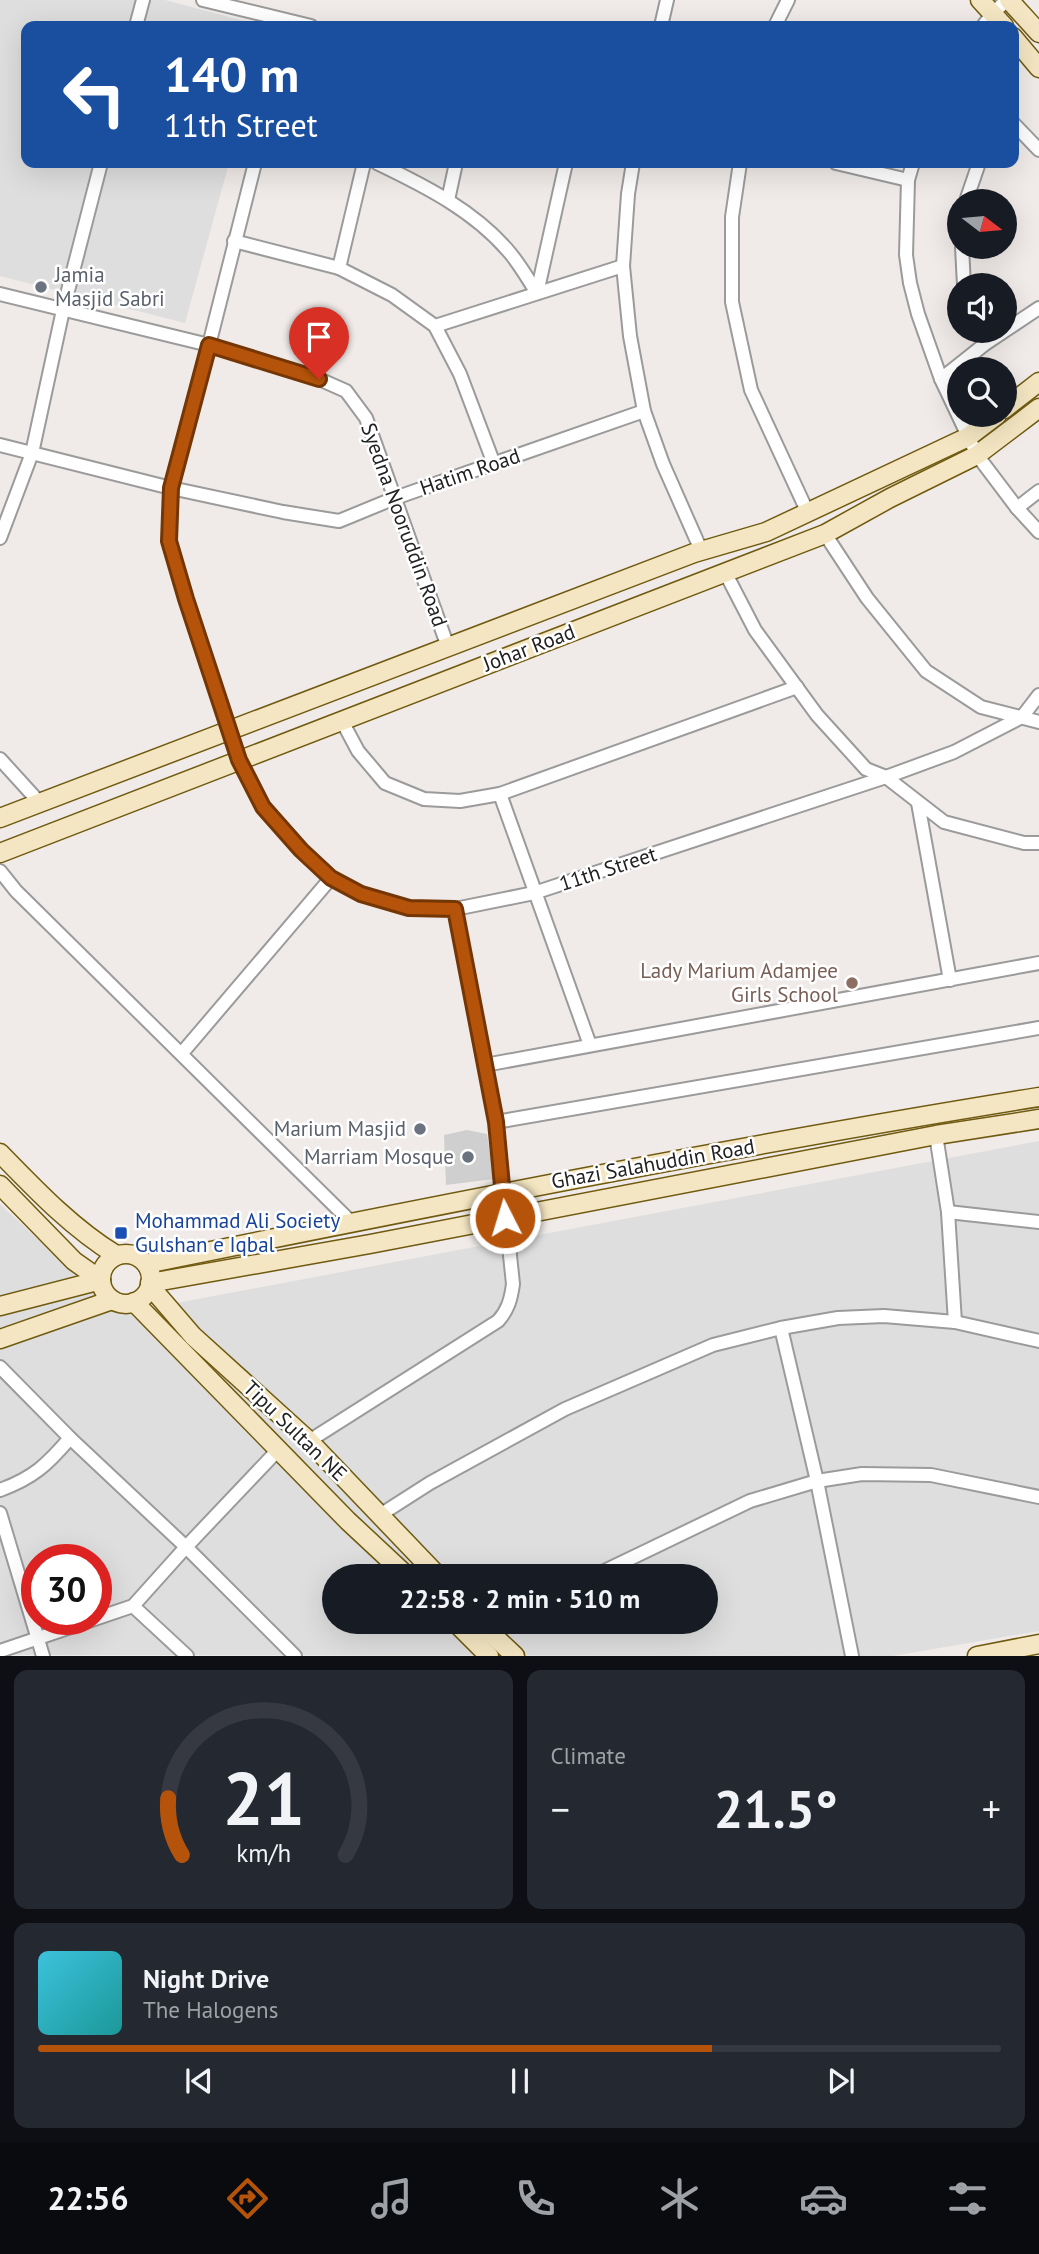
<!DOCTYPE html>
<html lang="en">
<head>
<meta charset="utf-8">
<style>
  body { margin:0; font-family:"PT Sans",sans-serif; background:#242831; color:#f1f3f6; height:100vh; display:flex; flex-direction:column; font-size:26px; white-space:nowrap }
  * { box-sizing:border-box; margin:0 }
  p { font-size:23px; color:#9ea1a6 }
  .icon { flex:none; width:38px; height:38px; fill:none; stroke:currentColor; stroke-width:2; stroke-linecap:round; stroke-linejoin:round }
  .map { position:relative; height:1656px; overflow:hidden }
  .drawer { display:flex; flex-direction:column; gap:14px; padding:14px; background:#0d0f14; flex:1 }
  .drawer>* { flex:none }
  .banner { position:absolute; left:21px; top:21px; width:998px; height:147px; border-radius:14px; box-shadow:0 7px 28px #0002; background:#1a4fa0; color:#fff; overflow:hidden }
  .needle { width:46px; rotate:106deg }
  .fabs { position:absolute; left:947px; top:189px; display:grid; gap:14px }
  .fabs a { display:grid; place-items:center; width:70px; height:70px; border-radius:50%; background:#171b24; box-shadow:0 7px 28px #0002; font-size:35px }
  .speed { position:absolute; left:21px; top:1544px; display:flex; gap:14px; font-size:35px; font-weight:700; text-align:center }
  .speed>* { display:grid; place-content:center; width:91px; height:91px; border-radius:50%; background:#171b24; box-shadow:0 7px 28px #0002; line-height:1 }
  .speed .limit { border:10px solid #d22; background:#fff; color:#111 }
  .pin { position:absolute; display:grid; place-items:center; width:60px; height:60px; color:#fff; margin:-72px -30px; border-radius:50% 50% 50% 0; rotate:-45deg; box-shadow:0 0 7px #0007 }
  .pin .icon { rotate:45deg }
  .me { position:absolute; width:77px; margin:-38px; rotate:355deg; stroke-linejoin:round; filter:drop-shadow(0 0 5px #0008) }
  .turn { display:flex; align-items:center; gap:24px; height:147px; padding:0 28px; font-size:32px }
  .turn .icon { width:91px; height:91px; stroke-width:2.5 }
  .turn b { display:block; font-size:49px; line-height:60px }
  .big { font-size:52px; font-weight:700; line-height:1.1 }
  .drawer .card { flex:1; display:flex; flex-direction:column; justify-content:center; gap:10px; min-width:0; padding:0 24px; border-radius:14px; background:#242831 }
  .drawer .dial { align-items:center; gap:0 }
  .dial svg { height:182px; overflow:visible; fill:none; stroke:#363941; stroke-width:7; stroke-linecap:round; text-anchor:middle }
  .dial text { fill:#f1f3f6; stroke:none }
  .song { display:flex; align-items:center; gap:21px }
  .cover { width:84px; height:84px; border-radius:10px; background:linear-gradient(135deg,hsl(190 70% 55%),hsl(180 70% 35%)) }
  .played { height:7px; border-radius:4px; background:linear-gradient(90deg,#b45309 70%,#363941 70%) }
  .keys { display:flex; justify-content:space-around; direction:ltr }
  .heat { display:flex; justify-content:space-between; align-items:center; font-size:38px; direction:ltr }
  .drawer .tiles { flex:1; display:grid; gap:14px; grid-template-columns:1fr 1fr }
  .card:last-child { grid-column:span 2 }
  .trip { position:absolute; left:322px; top:1564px; width:396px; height:70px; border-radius:35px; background:#171b24; box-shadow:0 7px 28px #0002; font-weight:700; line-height:70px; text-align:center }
  .dock { display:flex; height:112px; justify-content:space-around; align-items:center; background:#090b0e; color:#9ea1a6 }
  .dock .icon { width:49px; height:49px }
  .dock .selected { color:#b45309 }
  .dock b { font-size:32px; color:#f1f3f6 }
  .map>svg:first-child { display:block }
  .residential { fill:#dedede; fill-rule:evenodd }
  .religious { fill:#cfcfcf }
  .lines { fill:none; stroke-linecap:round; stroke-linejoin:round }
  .street-casing { stroke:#9b9b9b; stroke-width:16 }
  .secondary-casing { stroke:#705a0f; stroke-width:21 }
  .street { stroke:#fff; stroke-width:12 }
  .secondary { stroke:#f4e6c2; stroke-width:18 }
  .route-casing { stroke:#753606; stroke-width:18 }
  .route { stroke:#b45309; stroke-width:12 }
  .worship-dot { fill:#6b7280; stroke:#fff; stroke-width:2.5 }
  .education-dot { fill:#8d6e63; stroke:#fff; stroke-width:2.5 }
  .transit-dot { fill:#1a4fb4; stroke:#fff; stroke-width:2.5 }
  .labels { text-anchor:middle; stroke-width:5; stroke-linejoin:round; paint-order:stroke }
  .worship-label { font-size:21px; fill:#5b616d; stroke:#fff; text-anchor:end }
  .street-label { font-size:21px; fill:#212121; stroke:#fff }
  .education-label { font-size:21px; fill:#785e54; stroke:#fff; text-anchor:end }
  .transit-label { font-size:21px; fill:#164399; stroke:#fff; text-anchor:start }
</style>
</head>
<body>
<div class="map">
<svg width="1039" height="1656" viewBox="0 0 1039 1656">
  <rect width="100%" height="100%" fill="#f0ebe8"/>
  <g class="residential">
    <path d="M0,0H165L264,26H26V163H229L185,323L0,276Z"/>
    <path d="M1039,1141V1631L893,1656L0,1655V1204L118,1314ZM37,1559H96V1619H37ZM334,1577H705V1622H334Z"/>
  </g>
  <path class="religious" d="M467,1130L487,1134L494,1179L446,1185L444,1135Z"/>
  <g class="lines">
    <defs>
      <g id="street">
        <path d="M203,0L311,26"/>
        <path d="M136,26L143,0"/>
        <path d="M661,26L667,0"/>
        <path d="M775,26L788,0"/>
        <path d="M983,26L993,13L1007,0"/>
        <path d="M1013,123L1039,150"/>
        <path d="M255,163L209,345L171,488L169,541L186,599L239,760L263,807L301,850L331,878L361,894L409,908L455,909L534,893L886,777L954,752L1022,717L1039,695"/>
        <path d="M377,163C425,186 475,211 510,253C520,265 528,279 537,293"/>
        <path d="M633,163L628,194L623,266L630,336L644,411L663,464L701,550"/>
        <path d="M740,163L732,217V302L751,390L808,513"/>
        <path d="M836,163L908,180"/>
        <path d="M913,163L908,180L906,255L910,283L918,314L941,379L977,455L1017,508L1039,532"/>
        <path d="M448,200L456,163"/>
        <path d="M966,201L979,163"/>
        <path d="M234,241L339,268L392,295L435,326L460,374L494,464"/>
        <path d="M962,247L964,285"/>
        <path d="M339,268L364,163"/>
        <path d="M537,293L566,163"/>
        <path d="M0,294L209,345L319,379L346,391L366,418L448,647"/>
        <path d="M435,326L623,266"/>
        <path d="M941,379L985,344L1039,308"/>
        <path d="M0,445L171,488L283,512L339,521L395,498L644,411"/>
        <path d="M1017,508L1039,491"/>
        <path d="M825,534L867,598L926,671L981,707L1039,722"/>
        <path d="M0,538L32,453L63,310L101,163"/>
        <path d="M726,574L755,630L817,715L866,769L886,777L944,822L1024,843H1039"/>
        <path d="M342,721L358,751L385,783L424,799L460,801L500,794L797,687"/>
        <path d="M0,759L40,803"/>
        <path d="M500,794L590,1045"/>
        <path d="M918,803L950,980"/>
        <path d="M0,871L16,891L351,1222"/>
        <path d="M182,1053L331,878"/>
        <path d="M485,1065L1039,963"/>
        <path d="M496,1122L1039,1028"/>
        <path d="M936,1135L948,1212L955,1322"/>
        <path d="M948,1212L1039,1222"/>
        <path d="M781,1328L817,1481L852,1656"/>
        <path d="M0,1367L70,1438L186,1547L295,1656"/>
        <path d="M309,1441L498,1321C508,1310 511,1299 513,1284L496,1122L455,909"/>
        <path d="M0,1490C33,1478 47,1465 70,1438"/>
        <path d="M0,1513L43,1656"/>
        <path d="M380,1515L430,1483L565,1409L713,1345L781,1328L838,1318L884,1316L955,1322L1039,1341"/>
        <path d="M592,1577L750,1501L817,1481L862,1474L931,1475L1039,1497"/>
        <path d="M133,1606L187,1656"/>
        <path d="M0,1651L133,1606L186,1547L278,1450"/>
      </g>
      <g id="secondary">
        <path d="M980,0L1004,26"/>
        <path d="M1009,0L1039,33"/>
        <path d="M1013,37L1039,68"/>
        <path d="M1004,409L1039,382"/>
        <path d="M0,818L694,553L766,532L968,437L997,415"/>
        <path d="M0,853L825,534L890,498L977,455L1039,408"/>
        <path d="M0,1153C36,1190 72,1228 116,1255"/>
        <path d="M0,1185L74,1261L101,1280"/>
        <circle cx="126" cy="1279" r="25"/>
        <path d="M146,1264C443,1204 740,1145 1039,1097"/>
        <path d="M150,1283L370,1244L936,1135L1039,1119"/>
        <path d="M150,1286L193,1336L309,1441L439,1577"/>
        <path d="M134,1302L348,1521L408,1577"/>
        <path d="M0,1306L101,1280"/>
        <path d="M0,1339L112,1300"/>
        <path d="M455,1622L489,1656"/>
        <path d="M479,1622L515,1656"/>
        <path d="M977,1656L1039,1644"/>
      </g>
    </defs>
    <use href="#street" class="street-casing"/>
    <use href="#secondary" class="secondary-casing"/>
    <use href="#street" class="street"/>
    <use href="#secondary" class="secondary"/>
  </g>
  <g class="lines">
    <defs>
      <path id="route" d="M319,379L209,345L171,488L169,541L186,599L239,760L263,807L301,850L331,878L361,894L409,908L455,909L496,1122L505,1218"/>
    </defs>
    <use href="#route" class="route-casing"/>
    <use href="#route" class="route"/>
  </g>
  <g class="worship-dot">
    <circle cx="41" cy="287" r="7"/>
    <circle cx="420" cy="1129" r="7"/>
    <circle cx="468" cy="1157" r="7"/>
  </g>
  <circle class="education-dot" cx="852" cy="983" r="7"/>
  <rect class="transit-dot" x="114" y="1226" width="14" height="14" rx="3.5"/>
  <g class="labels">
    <g class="worship-label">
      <text x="55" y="282" text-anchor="start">Jamia<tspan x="55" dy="24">Masjid Sabri</tspan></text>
      <text x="406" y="1136">Marium Masjid</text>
      <text x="454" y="1164">Marriam Mosque</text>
    </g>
    <g class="street-label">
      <text transform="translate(470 472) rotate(-19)" y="7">Hatim Road</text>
      <text transform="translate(404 525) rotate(70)" y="7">Syedna Nooruddin Road</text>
      <text transform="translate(529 648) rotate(-21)" y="7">Johar Road</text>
      <text transform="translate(608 869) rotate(-18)" y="7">11th Street</text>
      <text transform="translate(653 1164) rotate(-10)" y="7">Ghazi Salahuddin Road</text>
      <text transform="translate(295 1431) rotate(44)" y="7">Tipu Sultan NE</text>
    </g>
    <g class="education-label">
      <text x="838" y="978">Lady Marium Adamjee<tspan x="838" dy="24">Girls School</tspan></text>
    </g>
    <g class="transit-label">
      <text x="135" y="1228">Mohammad Ali Society<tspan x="135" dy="24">Gulshan e Iqbal</tspan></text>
    </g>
  </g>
</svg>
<div class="fabs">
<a><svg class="needle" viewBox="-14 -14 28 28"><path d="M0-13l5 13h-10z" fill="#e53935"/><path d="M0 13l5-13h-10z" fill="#9ea1a6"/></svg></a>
<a><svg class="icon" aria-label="sound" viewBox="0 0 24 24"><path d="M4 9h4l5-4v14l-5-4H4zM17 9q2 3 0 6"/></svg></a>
<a><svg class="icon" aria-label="search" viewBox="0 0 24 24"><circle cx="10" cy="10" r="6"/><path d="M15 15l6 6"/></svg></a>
</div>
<div class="speed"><div class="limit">30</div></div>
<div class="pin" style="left:319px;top:379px;background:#d93025"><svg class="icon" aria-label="arrive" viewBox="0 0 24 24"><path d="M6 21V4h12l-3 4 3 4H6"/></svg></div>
<svg class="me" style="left:505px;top:1218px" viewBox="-20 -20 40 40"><circle r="17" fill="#b45309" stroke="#fff" stroke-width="3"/><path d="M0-11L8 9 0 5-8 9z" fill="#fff"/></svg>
<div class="trip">22:58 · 2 min · 510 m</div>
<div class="banner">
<div class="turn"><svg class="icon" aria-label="left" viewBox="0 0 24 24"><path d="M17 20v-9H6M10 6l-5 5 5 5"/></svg><div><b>140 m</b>11th Street</div></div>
</div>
</div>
<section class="drawer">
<div class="tiles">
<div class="card dial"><svg viewBox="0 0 100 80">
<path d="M14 69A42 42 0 1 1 86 69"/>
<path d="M14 69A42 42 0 0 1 8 44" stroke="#b45309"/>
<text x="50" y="56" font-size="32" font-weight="700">21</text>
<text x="50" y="72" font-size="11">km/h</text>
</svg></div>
<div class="card"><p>Climate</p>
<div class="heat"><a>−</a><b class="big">21.5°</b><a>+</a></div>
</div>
<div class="card">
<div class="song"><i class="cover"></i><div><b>Night Drive</b><p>The Halogens</p></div></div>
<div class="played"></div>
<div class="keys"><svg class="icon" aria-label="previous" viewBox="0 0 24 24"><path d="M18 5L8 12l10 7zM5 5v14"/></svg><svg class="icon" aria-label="pause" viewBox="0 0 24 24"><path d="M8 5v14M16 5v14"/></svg><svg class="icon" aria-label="next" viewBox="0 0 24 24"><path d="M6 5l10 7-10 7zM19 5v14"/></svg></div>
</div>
</div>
</section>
<nav class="dock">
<b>22:56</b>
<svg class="icon selected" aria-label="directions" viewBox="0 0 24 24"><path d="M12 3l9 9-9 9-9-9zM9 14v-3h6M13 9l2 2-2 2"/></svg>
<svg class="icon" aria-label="music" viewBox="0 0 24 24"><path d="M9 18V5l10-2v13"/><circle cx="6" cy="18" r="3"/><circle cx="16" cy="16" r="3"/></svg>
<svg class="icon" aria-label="phone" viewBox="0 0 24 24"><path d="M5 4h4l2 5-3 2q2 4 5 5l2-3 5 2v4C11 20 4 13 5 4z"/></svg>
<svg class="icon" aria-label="climate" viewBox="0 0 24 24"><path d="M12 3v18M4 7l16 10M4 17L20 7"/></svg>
<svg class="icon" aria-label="car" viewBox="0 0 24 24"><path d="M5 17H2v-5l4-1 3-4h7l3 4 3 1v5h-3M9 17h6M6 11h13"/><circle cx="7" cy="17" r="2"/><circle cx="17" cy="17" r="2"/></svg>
<svg class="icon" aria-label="filters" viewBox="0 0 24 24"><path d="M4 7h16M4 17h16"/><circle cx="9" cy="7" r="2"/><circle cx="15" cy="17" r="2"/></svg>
</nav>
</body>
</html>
